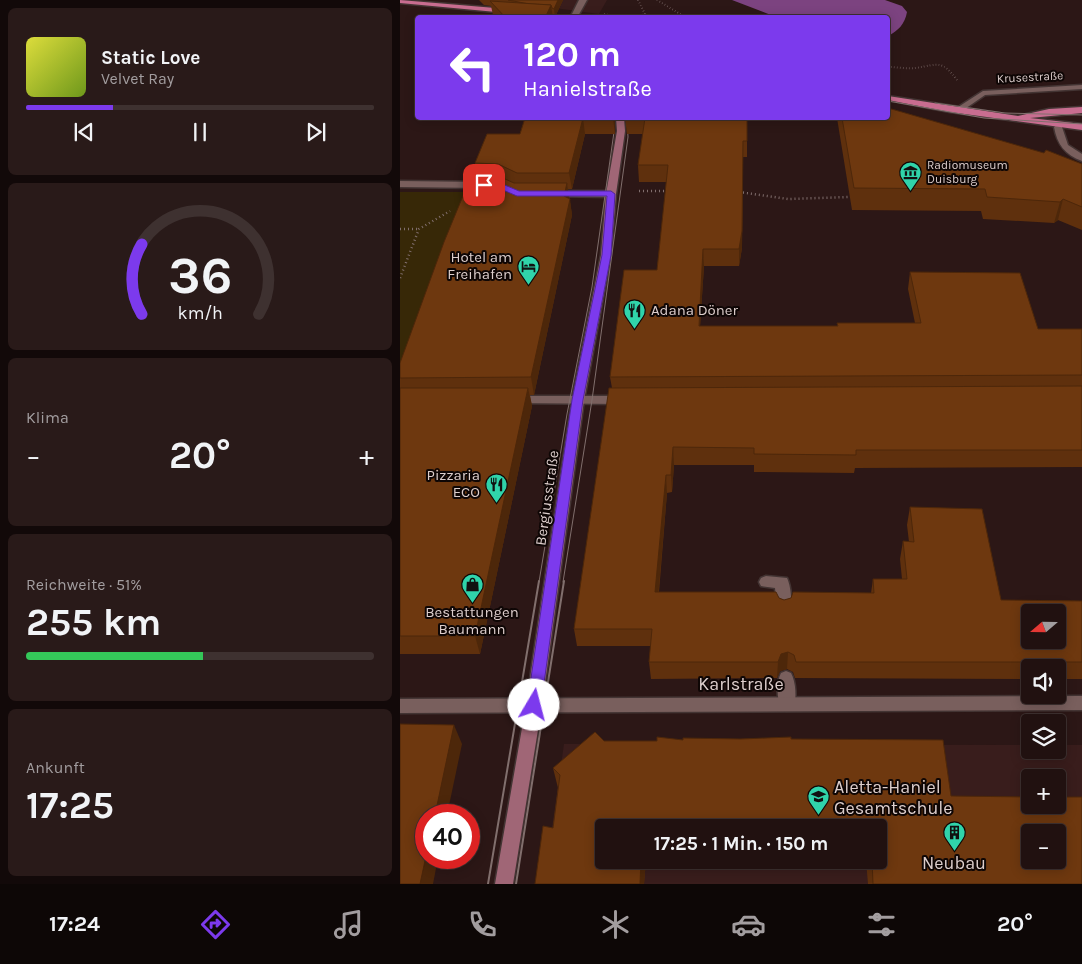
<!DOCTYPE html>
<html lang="de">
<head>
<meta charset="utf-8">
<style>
  body { margin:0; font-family:Karla,sans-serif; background:#291a19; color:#f1f3f6; height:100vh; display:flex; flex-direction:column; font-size:19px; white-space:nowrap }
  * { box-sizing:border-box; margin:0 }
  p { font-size:16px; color:#a29d9f }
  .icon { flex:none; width:28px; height:28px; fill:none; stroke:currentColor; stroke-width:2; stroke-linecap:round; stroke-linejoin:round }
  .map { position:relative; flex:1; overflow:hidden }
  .side { display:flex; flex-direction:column; gap:8px; padding:8px; background:#120909; width:400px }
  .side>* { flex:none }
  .guide { position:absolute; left:15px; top:15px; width:475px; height:105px; border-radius:5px; box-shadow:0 2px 12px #0003,0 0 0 1px #3e3130; background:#7c3aed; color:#fff; overflow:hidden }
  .needle { width:32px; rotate:250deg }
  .fabs { position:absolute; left:621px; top:604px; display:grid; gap:10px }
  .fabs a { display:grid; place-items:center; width:45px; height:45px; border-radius:5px; background:#211110; box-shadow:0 2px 12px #0003,0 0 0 1px #3e3130; font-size:25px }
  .speed { position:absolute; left:15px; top:804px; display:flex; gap:10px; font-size:25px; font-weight:700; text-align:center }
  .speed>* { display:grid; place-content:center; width:65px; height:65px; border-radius:50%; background:#211110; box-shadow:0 2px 12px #0003,0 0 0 1px #3e3130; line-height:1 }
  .speed .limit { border:8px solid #d22; background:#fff; color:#111 }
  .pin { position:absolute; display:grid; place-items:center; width:42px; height:42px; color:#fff; margin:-21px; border-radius:10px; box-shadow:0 2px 8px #0006 }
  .me { position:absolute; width:55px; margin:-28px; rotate:8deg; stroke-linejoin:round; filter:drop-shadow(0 0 4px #0008) }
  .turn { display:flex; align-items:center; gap:18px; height:105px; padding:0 25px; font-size:22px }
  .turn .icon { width:65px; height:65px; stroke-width:2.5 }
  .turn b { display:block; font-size:35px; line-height:42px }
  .big { font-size:38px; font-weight:700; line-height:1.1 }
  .side .card { flex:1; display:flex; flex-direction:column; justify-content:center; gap:8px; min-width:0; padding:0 18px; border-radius:8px; background:#291a19 }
  .side .dial { align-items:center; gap:0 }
  .dial svg { height:130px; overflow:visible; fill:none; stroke:#3e3130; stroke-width:7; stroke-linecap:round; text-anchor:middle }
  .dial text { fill:#f1f3f6; stroke:none }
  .song { display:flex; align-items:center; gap:15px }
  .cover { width:60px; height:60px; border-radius:8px; background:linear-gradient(135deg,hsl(60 70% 55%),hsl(80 70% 35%)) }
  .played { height:5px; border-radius:2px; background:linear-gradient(90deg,#7c3aed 25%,#3e3130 25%) }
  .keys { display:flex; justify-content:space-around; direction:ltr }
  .heat { display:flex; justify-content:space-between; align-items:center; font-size:28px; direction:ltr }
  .charge { height:8px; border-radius:4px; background:linear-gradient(90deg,#34c759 51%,#3e3130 0) }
  .trip { position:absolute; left:195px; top:819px; width:292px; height:50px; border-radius:5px; background:#211110; box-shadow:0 2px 12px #0003,0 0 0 1px #3e3130; font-weight:700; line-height:50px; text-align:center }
  .tab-bar { display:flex; height:80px; justify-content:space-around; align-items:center; background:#0d0706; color:#a29d9f }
  .tab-bar .icon { width:35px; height:35px }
  .tab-bar .on { color:#7c3aed }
  .tab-bar b { font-size:22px; color:#f1f3f6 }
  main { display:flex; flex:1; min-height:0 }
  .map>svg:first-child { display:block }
  .built { fill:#391d1c; fill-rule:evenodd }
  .green { fill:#372807 }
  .water { fill:#7c4380 }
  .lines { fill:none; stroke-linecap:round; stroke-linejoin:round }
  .lane-casing { stroke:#433433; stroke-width:3 }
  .street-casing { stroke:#433433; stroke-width:3 }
  .secondary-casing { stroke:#433433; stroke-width:3 }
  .primary-casing { stroke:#433433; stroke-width:3 }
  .path-far1 { stroke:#806e6d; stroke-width:2; stroke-dasharray:0.5 2.5; stroke-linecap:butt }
  .path { stroke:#806e6d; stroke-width:2.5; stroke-dasharray:1 3; stroke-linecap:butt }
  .lane { fill:#795f5d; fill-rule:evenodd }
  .street { fill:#795f5d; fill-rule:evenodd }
  .secondary { fill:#a06676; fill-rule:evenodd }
  .primary { fill:#c86d90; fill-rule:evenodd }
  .tram-far1 { stroke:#816f6d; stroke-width:1 }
  .tram { stroke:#816f6d; stroke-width:2 }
  .wall { fill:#5f300d }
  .shaded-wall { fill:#4d270a }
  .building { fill:#6e380f; stroke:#4d270a; fill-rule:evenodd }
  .route { fill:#7c3aed; stroke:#51269a }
  .labels { text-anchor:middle; stroke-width:4; stroke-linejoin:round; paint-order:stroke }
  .far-street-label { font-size:12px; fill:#ddcecc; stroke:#0e0605 }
  .far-poi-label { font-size:12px; fill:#ddcecc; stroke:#0e0605; text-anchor:start }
  .poi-label { font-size:15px; fill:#ddcecc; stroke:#0e0605; text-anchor:end }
  .street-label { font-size:15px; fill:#ddcecc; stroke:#0e0605 }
  .near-street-label { font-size:18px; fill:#ddcecc; stroke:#0e0605 }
  .near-poi-label { font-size:18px; fill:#ddcecc; stroke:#0e0605; text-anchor:start }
</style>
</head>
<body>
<main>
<section class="side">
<div class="card">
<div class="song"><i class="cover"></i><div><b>Static Love</b><p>Velvet Ray</p></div></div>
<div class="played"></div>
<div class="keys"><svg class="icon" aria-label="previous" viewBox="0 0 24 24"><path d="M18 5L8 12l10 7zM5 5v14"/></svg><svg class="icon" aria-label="pause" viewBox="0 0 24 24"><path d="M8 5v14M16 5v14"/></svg><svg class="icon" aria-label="next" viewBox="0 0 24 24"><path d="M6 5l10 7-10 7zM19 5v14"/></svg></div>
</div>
<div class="card dial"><svg viewBox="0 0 100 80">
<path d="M14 69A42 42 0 1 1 86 69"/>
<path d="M14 69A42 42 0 0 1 14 26" stroke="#7c3aed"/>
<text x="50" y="56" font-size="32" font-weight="700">36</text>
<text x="50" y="72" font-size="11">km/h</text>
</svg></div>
<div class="card"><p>Klima</p>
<div class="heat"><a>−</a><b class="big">20°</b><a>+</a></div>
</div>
<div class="card"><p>Reichweite · 51%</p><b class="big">255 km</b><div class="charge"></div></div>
<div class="card"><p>Ankunft</p><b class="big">17:25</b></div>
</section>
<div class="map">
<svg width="682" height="884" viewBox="0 0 682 884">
  <rect width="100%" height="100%" fill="#2c1716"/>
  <g class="built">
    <path d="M94,0H207L199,14Z"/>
    <path d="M164,744L630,745V750H658V745H682V884H144ZM630,778H658V805H630ZM204,828H479V860H204ZM630,832H658V860H630Z"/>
  </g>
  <path class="green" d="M0,192H72L0,382Z"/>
  <path class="water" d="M332,0H485L502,6L507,12C505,24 498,31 488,36V18L376,17Z"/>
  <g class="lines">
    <defs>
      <g id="lane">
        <path d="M179,0H187L177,18H170Z"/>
        <path d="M366,576L387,578C391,586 393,605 389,613L384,615L379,613L377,609L375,588L361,586L359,582L361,578Z"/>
        <path d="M386,671L391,673C396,682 397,700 393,709L387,711L381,709C377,700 376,682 381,673Z"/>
      </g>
      <g id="street">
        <path d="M682,85V89L585,95L559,113L552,111L583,91Z"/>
        <path d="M658,124L662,127L668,145L682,154V161C665,155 657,144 654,127Z"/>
        <path d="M0,181L82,182L87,185L82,188L0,187Z"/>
        <path d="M153,191H211L216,194L211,197L150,196L148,194Z"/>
        <path d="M115,396H222L228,400L222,404L111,403L109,400L111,397Z"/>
        <path d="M682,696V710L0,713V699Z"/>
      </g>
      <path id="secondary" d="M216,118H224L225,131L216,194L211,255L184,400L142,705L113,884H95L126,705L172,400L201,255L206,194L217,131Z"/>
      <g id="primary">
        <path d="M0,0L107,9L111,11L107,13L0,3Z"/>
        <path d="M488,96L618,116L649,109L682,107V113L630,118L682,124V130L550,112L488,100Z"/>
      </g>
    </defs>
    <use href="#lane" class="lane-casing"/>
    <use href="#street" class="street-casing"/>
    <use href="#secondary" class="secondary-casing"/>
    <use href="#primary" class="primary-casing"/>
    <g class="path-far1">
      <path d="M238,0L245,14L239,16"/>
      <path d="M257,0L280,14L292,18"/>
      <path d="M204,14L223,18"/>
      <path d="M488,67C497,67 507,69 516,68C539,64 542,60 557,80"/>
    </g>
    <g class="path">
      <path d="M239,191H268"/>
      <path d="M339,192L388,199L450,197"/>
      <path d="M0,229H19"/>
      <path d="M0,278L19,229L50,211"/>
    </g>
    <use href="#lane" class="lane"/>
    <use href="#street" class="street"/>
    <use href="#secondary" class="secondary"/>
    <use href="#primary" class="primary"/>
    <g class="tram-far1">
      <path d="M488,101L584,118L682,124"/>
      <path d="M535,103L605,113L682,115"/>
      <path d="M139,582L167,414L192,287L214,132V118"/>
      <path d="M163,582L192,400L228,137L227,118"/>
    </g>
    <g class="tram">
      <path d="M88,884L139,581"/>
      <path d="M116,884L164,581"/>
    </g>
  </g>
  <g class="wall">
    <path d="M79,0H163L155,17L153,16V18H95L93,15L91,6L84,5Z"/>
    <path d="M125,118H215V134H185L172,189H168L172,215L134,395H130L132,406L80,654H0V363L77,174L75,163L120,134Z"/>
    <path d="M225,118H347V157H343L342,248L339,266H304L300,326H437V323H515L508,289L510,272L638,329H682V467L455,468L454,473L354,472V465H274L272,492L267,493L259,592L379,598L384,600L471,593L473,579H502L500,559L503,541L509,542L507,525L510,507L601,600L682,601V679H658V668H630V679L395,678L393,672L387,669L380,671L377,678L251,679L249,662L251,646H177L174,629L212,388L210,377L257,270L267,182H239L238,165L243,134H227Z"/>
    <path d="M437,118H488L682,164V230L658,220L654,223L583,219L581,211L452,210Z"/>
    <path d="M391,739L551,796L682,884H468L466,860H479V828H204V860H246L244,884H135L153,828L158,788L153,768L204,741H257L283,740Z"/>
  </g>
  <g class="shaded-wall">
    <path d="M158,0H163L155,17L154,9Z"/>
    <path d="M151,5L153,18H145Z"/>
    <path d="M183,118L185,134L172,189L169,173Z"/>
    <path d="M213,118H215V134Z"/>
    <path d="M343,141L342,248L339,266V249Z"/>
    <path d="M167,183L169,199L164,196Z"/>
    <path d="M170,199L172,215L134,395L131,377Z"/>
    <path d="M663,199L658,220L654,223L660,202Z"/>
    <path d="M303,249L304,266L299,344V326Z"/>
    <path d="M128,388L132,406L80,654L75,636Z"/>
    <path d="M273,447L274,465L272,492L271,475Z"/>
    <path d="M266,475L267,493L257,609L255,592Z"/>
    <path d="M388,652L387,669L380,671L377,678L378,662L381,654Z"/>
    <path d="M54,725L62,744L47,815H35Z"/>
    <path d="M26,858H38L33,884H20Z"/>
    <path d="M241,860H246L244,884H240Z"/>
  </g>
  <g class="building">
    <path d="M108,0H158L154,9L152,8L151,5L129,4Z"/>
    <path d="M90,1L151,5L145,18H106Z"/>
    <path d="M488,108L644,153L646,150L682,164V207L663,199L660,202L587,197L585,189L454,188L442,118H488Z"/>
    <path d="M125,118H213H183L169,173H117L98,164L75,163L87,134H120Z"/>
    <path d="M225,118H347V141H343L342,231L339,249H303L299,326H438L437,323H521L510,272L620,273L638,329H682V375L210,377L224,270H257L268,165H238L245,118Z"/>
    <path d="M72,174H94L114,183H167L164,196L170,199L131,377L0,378V363L44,242Z"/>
    <path d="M682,386V450H456V455L354,454V448L273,447L271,475H266L255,592H376L379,598L384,600L391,598L393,592L474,593L473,579H507L503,541L514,542L510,507L582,509L601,600L682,601V662H396L394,655L388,652L381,654L378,662H249L252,629H174L209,388ZM630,612H658V640H630Z"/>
    <path d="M0,388H128L75,636H0Z"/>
    <path d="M0,724L54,725L35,815H26V856L20,884H0Z"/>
    <path d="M195,732L204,741H257V737L283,740V738L340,739L391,737V739L543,740L551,796L630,797V805H658V797H682V884H473L472,860H479V828H469V823L244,822L243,828H204V860H241L240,884H135L143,826L153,828L160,775L153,768ZM630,832H658V860H630Z"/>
  </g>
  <path class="route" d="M81,183H100L119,191H211L215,194L211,255L183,400L141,705L139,710L134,712L129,710L127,705L172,400L202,255L207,196H117L98,188L81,187Z"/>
  <defs>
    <symbol id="museum-pin" viewBox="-11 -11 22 30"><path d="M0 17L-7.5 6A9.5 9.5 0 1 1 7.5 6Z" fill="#30d4aa" stroke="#0e0605"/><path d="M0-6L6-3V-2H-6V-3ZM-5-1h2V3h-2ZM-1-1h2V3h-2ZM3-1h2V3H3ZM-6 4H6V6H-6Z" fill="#111"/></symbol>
    <symbol id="hotel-pin" viewBox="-11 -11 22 30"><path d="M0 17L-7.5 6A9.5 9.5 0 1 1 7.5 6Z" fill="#30d4aa" stroke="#0e0605"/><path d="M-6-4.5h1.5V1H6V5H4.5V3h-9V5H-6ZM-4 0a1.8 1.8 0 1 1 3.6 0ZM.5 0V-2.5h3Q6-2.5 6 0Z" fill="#111"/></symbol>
    <symbol id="restaurant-pin" viewBox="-11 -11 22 30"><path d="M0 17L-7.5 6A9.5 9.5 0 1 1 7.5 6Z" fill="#30d4aa" stroke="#0e0605"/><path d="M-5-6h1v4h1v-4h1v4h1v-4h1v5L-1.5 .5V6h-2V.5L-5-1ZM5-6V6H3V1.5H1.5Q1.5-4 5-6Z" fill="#111"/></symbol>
    <symbol id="shop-pin" viewBox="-11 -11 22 30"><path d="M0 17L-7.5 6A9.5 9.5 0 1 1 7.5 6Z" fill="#30d4aa" stroke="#0e0605"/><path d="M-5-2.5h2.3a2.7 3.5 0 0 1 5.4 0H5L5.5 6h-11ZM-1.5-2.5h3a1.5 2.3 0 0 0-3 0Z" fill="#111"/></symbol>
    <symbol id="school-pin" viewBox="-11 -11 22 30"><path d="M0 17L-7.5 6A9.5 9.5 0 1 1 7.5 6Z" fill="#30d4aa" stroke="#0e0605"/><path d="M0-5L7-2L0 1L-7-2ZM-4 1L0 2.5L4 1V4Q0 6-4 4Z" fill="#111"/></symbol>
    <symbol id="building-pin" viewBox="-11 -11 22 30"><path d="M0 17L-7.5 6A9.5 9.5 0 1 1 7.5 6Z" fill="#30d4aa" stroke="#0e0605"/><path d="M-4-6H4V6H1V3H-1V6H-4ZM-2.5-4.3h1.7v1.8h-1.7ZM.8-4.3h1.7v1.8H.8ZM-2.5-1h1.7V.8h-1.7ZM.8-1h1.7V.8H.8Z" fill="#111"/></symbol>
  </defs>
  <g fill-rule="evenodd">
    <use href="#museum-pin" x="498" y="160" width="25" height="34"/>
    <use href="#hotel-pin" x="116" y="254" width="25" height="34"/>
    <use href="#restaurant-pin" x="222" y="298" width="25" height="34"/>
    <use href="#restaurant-pin" x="84" y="472" width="25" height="34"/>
    <use href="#shop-pin" x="60" y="572" width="25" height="34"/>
    <use href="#school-pin" x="406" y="784" width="25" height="34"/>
    <use href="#building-pin" x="542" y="820" width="25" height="34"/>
  </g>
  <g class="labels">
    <g class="far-street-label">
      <text transform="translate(630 77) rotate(-3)" y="4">Krusestraße</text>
    </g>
    <g class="far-poi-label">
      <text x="527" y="169">Radiomuseum<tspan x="527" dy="14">Duisburg</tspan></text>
    </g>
    <g class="poi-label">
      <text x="112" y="262">Hotel am<tspan x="112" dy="17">Freihafen</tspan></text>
      <text x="251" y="315" text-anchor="start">Adana Döner</text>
      <text x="80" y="480">Pizzaria<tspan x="80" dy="17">ECO</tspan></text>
      <text x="72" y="617" text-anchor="middle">Bestattungen<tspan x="72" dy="17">Baumann</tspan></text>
    </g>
    <g class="street-label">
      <text transform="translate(147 498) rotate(-82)" y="5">Bergiusstraße</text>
    </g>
    <g class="near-street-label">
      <text x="341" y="690">Karlstraße</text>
    </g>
    <g class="near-poi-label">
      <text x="434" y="793">Aletta-Haniel<tspan x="434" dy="21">Gesamtschule</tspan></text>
      <text x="554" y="869" text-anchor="middle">Neubau</text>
    </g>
  </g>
</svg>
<div class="fabs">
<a><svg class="needle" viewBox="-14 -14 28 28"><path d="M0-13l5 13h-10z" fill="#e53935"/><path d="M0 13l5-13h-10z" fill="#a29d9f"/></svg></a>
<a><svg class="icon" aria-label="sound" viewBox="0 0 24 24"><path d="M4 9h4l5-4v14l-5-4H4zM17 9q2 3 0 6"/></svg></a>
<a><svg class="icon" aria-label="layers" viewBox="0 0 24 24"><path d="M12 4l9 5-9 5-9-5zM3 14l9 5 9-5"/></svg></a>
<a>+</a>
<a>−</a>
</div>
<div class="speed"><div class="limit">40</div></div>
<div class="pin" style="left:84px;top:185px;background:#d93025"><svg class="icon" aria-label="arrive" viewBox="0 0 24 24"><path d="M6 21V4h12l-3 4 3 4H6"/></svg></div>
<svg class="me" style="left:134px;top:705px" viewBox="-20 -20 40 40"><circle r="19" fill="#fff"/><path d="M0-13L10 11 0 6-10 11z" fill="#7c3aed"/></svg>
<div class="trip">17:25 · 1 Min. · 150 m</div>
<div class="guide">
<div class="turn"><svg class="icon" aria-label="left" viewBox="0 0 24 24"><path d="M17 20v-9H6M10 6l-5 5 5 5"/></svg><div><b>120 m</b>Hanielstraße</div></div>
</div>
</div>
</main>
<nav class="tab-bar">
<b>17:24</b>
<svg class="icon on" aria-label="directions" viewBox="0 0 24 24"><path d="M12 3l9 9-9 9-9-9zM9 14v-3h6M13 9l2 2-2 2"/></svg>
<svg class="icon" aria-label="music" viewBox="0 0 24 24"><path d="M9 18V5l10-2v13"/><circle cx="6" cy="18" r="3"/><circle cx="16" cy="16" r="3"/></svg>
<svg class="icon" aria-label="phone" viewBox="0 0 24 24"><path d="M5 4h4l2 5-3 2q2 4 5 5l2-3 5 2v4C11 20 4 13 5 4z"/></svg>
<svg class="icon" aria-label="climate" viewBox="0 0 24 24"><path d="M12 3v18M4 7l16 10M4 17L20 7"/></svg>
<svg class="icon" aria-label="car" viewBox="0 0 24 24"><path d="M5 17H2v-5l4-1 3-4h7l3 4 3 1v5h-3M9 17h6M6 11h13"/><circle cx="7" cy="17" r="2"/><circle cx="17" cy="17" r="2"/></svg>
<svg class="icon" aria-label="filters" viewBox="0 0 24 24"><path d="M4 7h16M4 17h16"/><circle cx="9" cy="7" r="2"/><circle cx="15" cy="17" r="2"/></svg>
<b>20°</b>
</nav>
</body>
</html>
